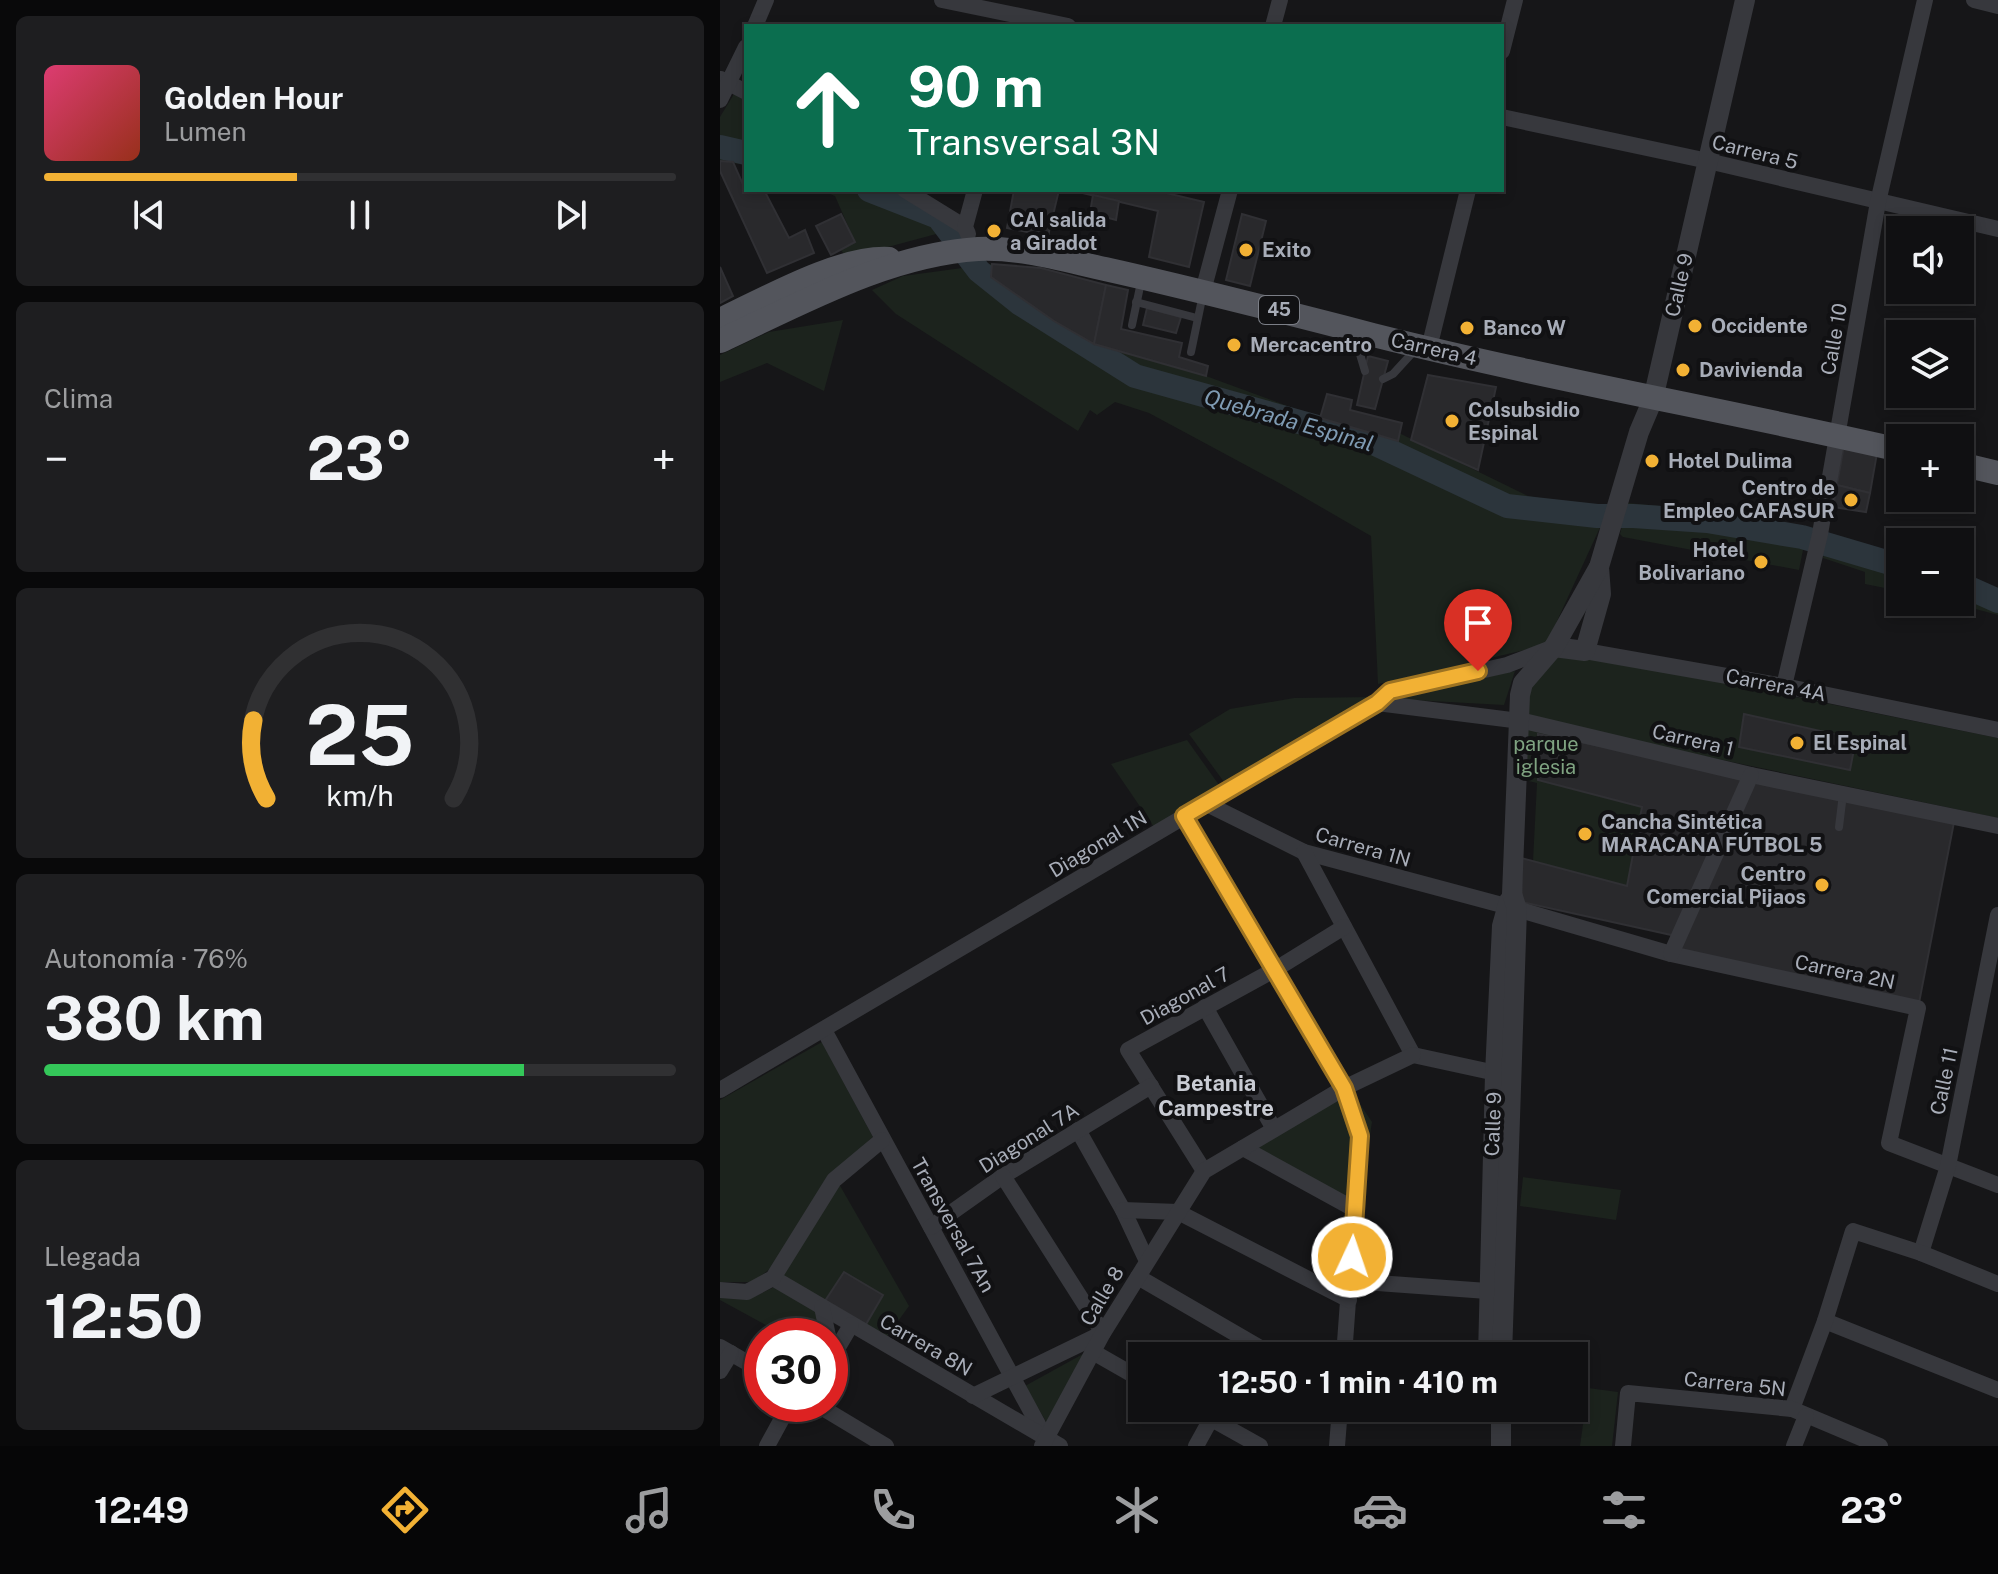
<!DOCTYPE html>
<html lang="es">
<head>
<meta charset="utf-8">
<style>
  body { margin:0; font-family:"Public Sans",sans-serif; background:#1e1e20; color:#f1f3f6; height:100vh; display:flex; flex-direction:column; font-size:30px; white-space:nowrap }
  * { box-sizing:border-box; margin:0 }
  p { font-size:26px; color:#9c9d9f }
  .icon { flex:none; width:44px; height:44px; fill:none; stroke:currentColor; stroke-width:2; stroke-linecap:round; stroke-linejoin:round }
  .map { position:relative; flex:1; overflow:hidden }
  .panel { display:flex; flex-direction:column; gap:16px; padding:16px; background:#09090a; width:720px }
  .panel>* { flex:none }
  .guide { position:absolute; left:24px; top:24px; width:760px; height:168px; border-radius:0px; box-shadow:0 4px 12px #0003,0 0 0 2px #303032; background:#0b6e4f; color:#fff; overflow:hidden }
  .buttons { position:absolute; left:1166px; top:216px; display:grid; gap:16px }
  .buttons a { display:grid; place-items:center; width:88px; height:88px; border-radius:0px; background:#101012; box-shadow:0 4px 12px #0003,0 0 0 2px #303032; font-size:40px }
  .speed { position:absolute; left:24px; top:1318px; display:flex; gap:16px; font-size:40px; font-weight:700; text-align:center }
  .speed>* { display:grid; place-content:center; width:104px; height:104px; border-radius:50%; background:#101012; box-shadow:0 4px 12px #0003,0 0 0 2px #303032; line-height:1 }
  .speed .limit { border:12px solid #d22; background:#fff; color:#111 }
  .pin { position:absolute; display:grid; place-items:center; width:68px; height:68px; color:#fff; margin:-82px -34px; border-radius:50% 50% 50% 0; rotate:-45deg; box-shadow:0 0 8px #0007 }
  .pin .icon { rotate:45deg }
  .me { position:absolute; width:88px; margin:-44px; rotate:3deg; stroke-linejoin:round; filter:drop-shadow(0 0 6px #0008) }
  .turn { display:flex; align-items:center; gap:28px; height:168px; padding:0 32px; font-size:36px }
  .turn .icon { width:104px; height:104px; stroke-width:2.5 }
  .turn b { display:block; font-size:56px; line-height:68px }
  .big { font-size:60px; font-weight:700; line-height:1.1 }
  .panel .tile { flex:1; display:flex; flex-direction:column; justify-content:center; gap:12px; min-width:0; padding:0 28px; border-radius:12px; background:#1e1e20 }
  .panel .dial { align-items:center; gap:0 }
  .dial svg { height:208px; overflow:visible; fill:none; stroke:#303032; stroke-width:7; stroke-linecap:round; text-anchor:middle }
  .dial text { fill:#f1f3f6; stroke:none }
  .song { display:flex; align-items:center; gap:24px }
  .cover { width:96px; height:96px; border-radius:12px; background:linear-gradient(135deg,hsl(340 70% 55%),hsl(10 70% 35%)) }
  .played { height:8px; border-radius:4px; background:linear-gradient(90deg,#f2b134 40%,#303032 40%) }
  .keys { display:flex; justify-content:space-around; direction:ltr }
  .heat { display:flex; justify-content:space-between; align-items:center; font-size:44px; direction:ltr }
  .charge { height:12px; border-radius:6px; background:linear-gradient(90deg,#34c759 76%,#303032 0) }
  .trip { position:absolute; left:408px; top:1342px; width:460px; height:80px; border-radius:0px; background:#101012; box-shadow:0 4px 12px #0003,0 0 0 2px #303032; font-weight:700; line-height:80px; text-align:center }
  .tab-bar { display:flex; height:128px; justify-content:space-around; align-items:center; background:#060607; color:#9c9d9f }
  .tab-bar .icon { width:56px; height:56px }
  .tab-bar .on { color:#f2b134 }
  .tab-bar b { font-size:36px; color:#f1f3f6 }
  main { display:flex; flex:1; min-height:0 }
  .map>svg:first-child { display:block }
  .green { fill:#1c231d }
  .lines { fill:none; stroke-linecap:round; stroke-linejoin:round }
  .river { stroke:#2c353c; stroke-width:24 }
  .building { fill:#29292c; stroke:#303034; stroke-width:2 }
  .service { stroke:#37383d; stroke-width:8 }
  .minor { stroke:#37383d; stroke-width:16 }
  .tertiary { stroke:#37383d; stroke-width:20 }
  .primary { stroke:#53555c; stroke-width:24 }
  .route-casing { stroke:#9d7322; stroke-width:20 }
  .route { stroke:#f2b134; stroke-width:14 }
  .poi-dot { fill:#f2b134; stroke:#111113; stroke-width:3 }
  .labels { text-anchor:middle; stroke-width:8; stroke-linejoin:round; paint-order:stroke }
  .shield { fill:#111113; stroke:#7b7e86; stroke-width:2 }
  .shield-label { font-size:18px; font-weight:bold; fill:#a8adb8 }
  .street-label { font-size:20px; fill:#a8adb8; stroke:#111113 }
  .poi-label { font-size:20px; font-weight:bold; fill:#a8adb8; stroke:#111113; text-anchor:start }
  .park-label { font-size:20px; fill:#7fa381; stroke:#111113 }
  .water-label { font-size:22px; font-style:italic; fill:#7f9bb3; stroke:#111113 }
  .neighbourhood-label { font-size:22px; font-weight:bold; fill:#c9ccd4; stroke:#111113 }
</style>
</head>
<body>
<main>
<section class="panel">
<div class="tile">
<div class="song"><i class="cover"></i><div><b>Golden Hour</b><p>Lumen</p></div></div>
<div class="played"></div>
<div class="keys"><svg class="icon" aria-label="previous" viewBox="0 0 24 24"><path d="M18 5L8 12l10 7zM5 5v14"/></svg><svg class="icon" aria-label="pause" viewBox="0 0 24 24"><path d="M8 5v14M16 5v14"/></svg><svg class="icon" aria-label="next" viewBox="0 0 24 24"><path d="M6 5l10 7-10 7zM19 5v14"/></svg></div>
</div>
<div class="tile"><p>Clima</p>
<div class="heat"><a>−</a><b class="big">23°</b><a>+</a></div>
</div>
<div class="tile dial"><svg viewBox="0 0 100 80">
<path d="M14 69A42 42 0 1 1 86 69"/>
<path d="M14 69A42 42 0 0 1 9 39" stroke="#f2b134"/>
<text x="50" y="56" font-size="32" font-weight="700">25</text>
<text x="50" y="72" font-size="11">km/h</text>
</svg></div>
<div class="tile"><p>Autonomía · 76%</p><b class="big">380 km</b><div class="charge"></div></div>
<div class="tile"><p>Llegada</p><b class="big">12:50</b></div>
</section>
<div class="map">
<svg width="1278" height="1446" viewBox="0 0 1278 1446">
  <rect width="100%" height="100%" fill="#161618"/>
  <g class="green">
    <path d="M14,94L26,101V165L0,161V117Z"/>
    <path d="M100,190H153L156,193L153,197L207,220L220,233L127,258L121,250L135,242L115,196Z"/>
    <path d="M272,264L271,277L334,321L374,344L486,376L600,418L679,433L808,496L888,510L826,645L658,684L651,536L561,484L429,413L395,402L377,415L370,410L358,431L176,314L152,290L183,276Z"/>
    <path d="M123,320L104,391L47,363L0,382V355L49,332Z"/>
    <path d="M908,503L981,510L1012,520L1086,535L1079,570L903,537L900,534Z"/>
    <path d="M1107,539L1180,561V591L1145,584V572L1103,558Z"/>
    <path d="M1240,576L1278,588V615L1229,602H1240Z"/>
    <path d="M834,652L942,670L1278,738V818L803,718L809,684Z"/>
    <path d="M795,671L784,705L674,699V696Z"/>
    <path d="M656,697L504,782L469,734L510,709L574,698Z"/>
    <path d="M808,722L851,732L843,786L922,807L907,886L813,861L817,783L804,780Z"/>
    <path d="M467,740L499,785L434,827L391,764Z"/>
    <path d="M102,1042L153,1137L108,1178L51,1268L33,1282H0V1100Z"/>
    <path d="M628,1086L652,1122L639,1204L523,1148Z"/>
    <path d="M803,1177L901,1190L896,1220L800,1206Z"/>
    <path d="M119,1184L189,1306L165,1339L145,1326L163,1295L124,1272L105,1301L60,1278Z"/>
    <path d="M54,1287L96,1311L100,1336H66L0,1300V1293L36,1296Z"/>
    <path d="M363,1354L328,1425L305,1386Z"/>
    <path d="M868,1388L898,1392L892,1446H860Z"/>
  </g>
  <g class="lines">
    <g class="river">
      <path d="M0,147L26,153"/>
      <path d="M149,190L218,217L259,271L299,303L415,376L651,442L787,506L877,516H913L987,521L1082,537L1180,566"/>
      <path d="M1240,584L1278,601"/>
    </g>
  </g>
  <g class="building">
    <path d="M0,161L13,162L25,189L44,190L69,238L85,230L94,253L47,273L0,171Z"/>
    <path d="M294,190H339L328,236L287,228Z"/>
    <path d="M350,190H434L484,202L469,267L429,257L438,211Z"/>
    <path d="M373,195L399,201L396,220L370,213Z"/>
    <path d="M121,214L135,242L111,255L96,226Z"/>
    <path d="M522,214L546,221L530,286L506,280Z"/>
    <path d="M272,264L321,268L386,285L374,344L334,321L271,277Z"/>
    <path d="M0,267L13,296L0,303Z"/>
    <path d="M386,285L408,290L401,329L462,343L459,357L488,366L486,376L374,344Z"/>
    <path d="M427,308L461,317L456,333L423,325Z"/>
    <path d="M648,356L668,361L655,409L637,405Z"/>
    <path d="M708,375L776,387L758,470L691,440Z"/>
    <path d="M607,394L632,400L630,410L682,423L678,441L600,418Z"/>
    <path d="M1124,445L1157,453L1150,493L1117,485Z"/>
    <path d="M1117,485L1150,493L1146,512L1113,507Z"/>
    <path d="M1024,714L1136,739L1130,770L1019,747Z"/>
    <path d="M818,734L1031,775L956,936L802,902L801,858L907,886L922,807L818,780Z"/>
    <path d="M1031,775L1235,817L1198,1008L951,954Z"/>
    <path d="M124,1272L163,1295L145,1326L105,1301Z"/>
  </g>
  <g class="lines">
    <g class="service">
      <path d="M416,302L477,318"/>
      <path d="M412,325L421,282"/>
      <path d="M634,334L645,371"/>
      <path d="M471,352L483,294"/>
      <path d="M663,379L673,374L695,350"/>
      <path d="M1119,827L1123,794"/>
    </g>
    <g class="minor">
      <path d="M222,0L348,26"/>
      <path d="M1254,0L1278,6"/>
      <path d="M35,26L46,0"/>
      <path d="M553,26L560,0"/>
      <path d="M782,51L795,0"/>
      <path d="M1,79L26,92"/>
      <path d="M0,100L26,47"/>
      <path d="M782,117L988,161L1278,229"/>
      <path d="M185,190L245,227"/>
      <path d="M248,234L245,227L255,190"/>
      <path d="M483,291L510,190"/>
      <path d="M709,348L748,190"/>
      <path d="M865,651L1064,686L1278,730"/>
      <path d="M1064,686L1100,534L1158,202L1205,0"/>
      <path d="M657,703L808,722L1031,775L1278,826"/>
      <path d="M485,803L584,852L797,909L951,954L1198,1008L1169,1143L1278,1185"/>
      <path d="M464,816L624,1088L640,1136L624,1356"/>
      <path d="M584,852L693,1055"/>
      <path d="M951,954L1031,775"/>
      <path d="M485,1007L554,1129"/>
      <path d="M104,1030L326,1439"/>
      <path d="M693,1055L785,1075"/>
      <path d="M0,1090L657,703L670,691L787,665L834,647"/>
      <path d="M358,1130L403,1210L427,1261"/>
      <path d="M523,1148L634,1209"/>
      <path d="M484,1171L408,1050L556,969L624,927"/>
      <path d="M403,1210L458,1212L629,1300"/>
      <path d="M211,1227L283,1176L431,1086"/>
      <path d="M1201,1253L1228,1166L1278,915"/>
      <path d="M418,1277L554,1356"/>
      <path d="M53,1278L340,1446"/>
      <path d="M630,1281L781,1292"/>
      <path d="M0,1290L27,1292L53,1278L114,1180L162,1140"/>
      <path d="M102,1307L108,1336"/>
      <path d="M1105,1321L1278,1390"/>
      <path d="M0,1347L42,1371"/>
      <path d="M373,1352L422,1380"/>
      <path d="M110,1361L131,1325"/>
      <path d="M0,1371L11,1353"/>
      <path d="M253,1396L383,1333L283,1176"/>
      <path d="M96,1404L166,1446"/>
      <path d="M472,1408L540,1446"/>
      <path d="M1072,1409L1105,1321L1133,1231L1201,1253L1278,1284"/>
      <path d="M47,1446L70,1404"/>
      <path d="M322,1446L383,1333L484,1171L624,1088L693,1055"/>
      <path d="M476,1446L497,1408"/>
      <path d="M617,1446L620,1408"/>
      <path d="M903,1446L908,1393L1072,1409L1160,1446"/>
      <path d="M1074,1446L1086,1416"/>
    </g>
    <g class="tertiary">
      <path d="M834,647L865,651L881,594L879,567"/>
      <path d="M768,1356L775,1074L782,926L789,901"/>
      <path d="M782,1356L797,909L792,894L800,695L803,683L834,647L879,567L919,432L933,399L1025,0"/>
      <path d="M781,1446V1408"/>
    </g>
    <g class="primary">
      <path d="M0,320C45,299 120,256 169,259"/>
      <path d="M0,341C82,303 167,255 258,249C301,247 344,260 385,269C475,289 564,312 653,335C828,379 1005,410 1180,450"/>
      <path d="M1240,464L1278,473"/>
    </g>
  </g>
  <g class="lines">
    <defs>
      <path id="route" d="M632,1257L640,1136L624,1088L464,816L657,703L670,691L758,671"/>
    </defs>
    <use href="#route" class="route-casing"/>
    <use href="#route" class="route"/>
  </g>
  <g class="poi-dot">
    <circle cx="274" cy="231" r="8"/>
    <circle cx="526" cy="250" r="8"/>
    <circle cx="975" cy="326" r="8"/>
    <circle cx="747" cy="328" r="8"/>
    <circle cx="514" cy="345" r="8"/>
    <circle cx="963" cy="370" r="8"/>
    <circle cx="732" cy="421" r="8"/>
    <circle cx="932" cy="461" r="8"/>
    <circle cx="1131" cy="500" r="8"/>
    <circle cx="1041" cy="562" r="8"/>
    <circle cx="1077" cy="743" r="8"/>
    <circle cx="865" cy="834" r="8"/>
    <circle cx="1102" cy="885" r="8"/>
  </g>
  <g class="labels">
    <rect class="shield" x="539" y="296" width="40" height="28" rx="6"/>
    <g class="shield-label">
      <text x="559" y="316">45</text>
    </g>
    <g class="street-label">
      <text transform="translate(1035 152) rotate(14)" y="7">Carrera 5</text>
      <text transform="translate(959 285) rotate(-77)" y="7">Calle 9</text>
      <text transform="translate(1114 339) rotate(-80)" y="7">Calle 10</text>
      <text transform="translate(714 349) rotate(13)" y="7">Carrera 4</text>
      <text transform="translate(1056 685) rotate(11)" y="7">Carrera 4A</text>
      <text transform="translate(973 740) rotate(13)" y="7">Carrera 1</text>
      <text transform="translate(378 844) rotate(-31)" y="7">Diagonal 1N</text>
      <text transform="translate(643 847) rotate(16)" y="7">Carrera 1N</text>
      <text transform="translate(1125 972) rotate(12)" y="7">Carrera 2N</text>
      <text transform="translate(465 996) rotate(-29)" y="7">Diagonal 7</text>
      <text transform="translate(1224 1081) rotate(-78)" y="7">Calle 11</text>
      <text transform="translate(773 1124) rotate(-88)" y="7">Calle 9</text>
      <text transform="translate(309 1138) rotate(-32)" y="7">Diagonal 7A</text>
      <text transform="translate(233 1225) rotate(61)" y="7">Transversal 7An</text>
      <text transform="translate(382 1296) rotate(-59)" y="7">Calle 8</text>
      <text transform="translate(206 1345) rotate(30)" y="7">Carrera 8N</text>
      <text transform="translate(1015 1384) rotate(6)" y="7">Carrera 5N</text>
    </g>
    <g class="poi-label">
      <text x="290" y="227">CAI salida<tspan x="290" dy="23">a Giradot</tspan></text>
      <text x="542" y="257">Exito</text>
      <text x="991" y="333">Occidente</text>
      <text x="763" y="335">Banco W</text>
      <text x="530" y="352">Mercacentro</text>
      <text x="979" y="377">Davivienda</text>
      <text x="748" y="417">Colsubsidio<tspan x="748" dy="23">Espinal</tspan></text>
      <text x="948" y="468">Hotel Dulima</text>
      <text x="1115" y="495" text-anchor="end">Centro de<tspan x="1115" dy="23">Empleo CAFASUR</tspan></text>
      <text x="1025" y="557" text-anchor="end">Hotel<tspan x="1025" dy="23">Bolivariano</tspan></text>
      <text x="1093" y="750">El Espinal</text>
      <text x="881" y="829">Cancha Sintética<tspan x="881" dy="23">MARACANA FÚTBOL 5</tspan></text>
      <text x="1086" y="881" text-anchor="end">Centro<tspan x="1086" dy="23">Comercial Pijaos</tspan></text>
    </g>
    <g class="park-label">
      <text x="826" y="751">parque<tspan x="826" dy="23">iglesia</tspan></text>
    </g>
    <g class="water-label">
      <text transform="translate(569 420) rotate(16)" y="8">Quebrada Espinal</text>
    </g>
    <g class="neighbourhood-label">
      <text x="496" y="1091">Betania<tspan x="496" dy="25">Campestre</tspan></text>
    </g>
  </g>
</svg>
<div class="buttons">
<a><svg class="icon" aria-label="sound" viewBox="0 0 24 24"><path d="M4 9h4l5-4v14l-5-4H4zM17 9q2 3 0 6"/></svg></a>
<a><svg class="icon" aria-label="layers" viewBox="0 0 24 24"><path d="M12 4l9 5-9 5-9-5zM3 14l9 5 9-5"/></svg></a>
<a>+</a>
<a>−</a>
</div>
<div class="speed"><div class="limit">30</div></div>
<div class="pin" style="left:758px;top:671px;background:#d93025"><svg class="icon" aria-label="arrive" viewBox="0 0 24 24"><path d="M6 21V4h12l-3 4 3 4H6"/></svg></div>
<svg class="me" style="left:632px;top:1257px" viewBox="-20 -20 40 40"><circle r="17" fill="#f2b134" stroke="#fff" stroke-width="3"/><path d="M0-11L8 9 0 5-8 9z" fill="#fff"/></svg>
<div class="trip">12:50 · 1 min · 410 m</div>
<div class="guide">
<div class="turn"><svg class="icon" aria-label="ahead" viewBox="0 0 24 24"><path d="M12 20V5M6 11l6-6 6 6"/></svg><div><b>90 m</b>Transversal 3N</div></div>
</div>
</div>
</main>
<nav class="tab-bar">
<b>12:49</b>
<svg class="icon on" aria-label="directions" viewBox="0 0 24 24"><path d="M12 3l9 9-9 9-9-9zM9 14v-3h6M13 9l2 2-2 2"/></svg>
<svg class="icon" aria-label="music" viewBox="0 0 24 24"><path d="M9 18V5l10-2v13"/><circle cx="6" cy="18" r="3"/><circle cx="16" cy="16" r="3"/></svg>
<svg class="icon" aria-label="phone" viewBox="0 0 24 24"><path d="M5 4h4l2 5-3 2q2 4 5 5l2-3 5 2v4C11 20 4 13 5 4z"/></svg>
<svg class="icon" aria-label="climate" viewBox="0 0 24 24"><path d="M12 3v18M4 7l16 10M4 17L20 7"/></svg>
<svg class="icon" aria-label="car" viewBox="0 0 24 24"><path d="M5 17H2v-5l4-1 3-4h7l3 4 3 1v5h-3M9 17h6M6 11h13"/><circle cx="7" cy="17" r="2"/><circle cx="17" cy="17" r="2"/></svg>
<svg class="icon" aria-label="filters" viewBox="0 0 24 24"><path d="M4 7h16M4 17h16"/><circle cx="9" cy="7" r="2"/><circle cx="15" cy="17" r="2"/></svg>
<b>23°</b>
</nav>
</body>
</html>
